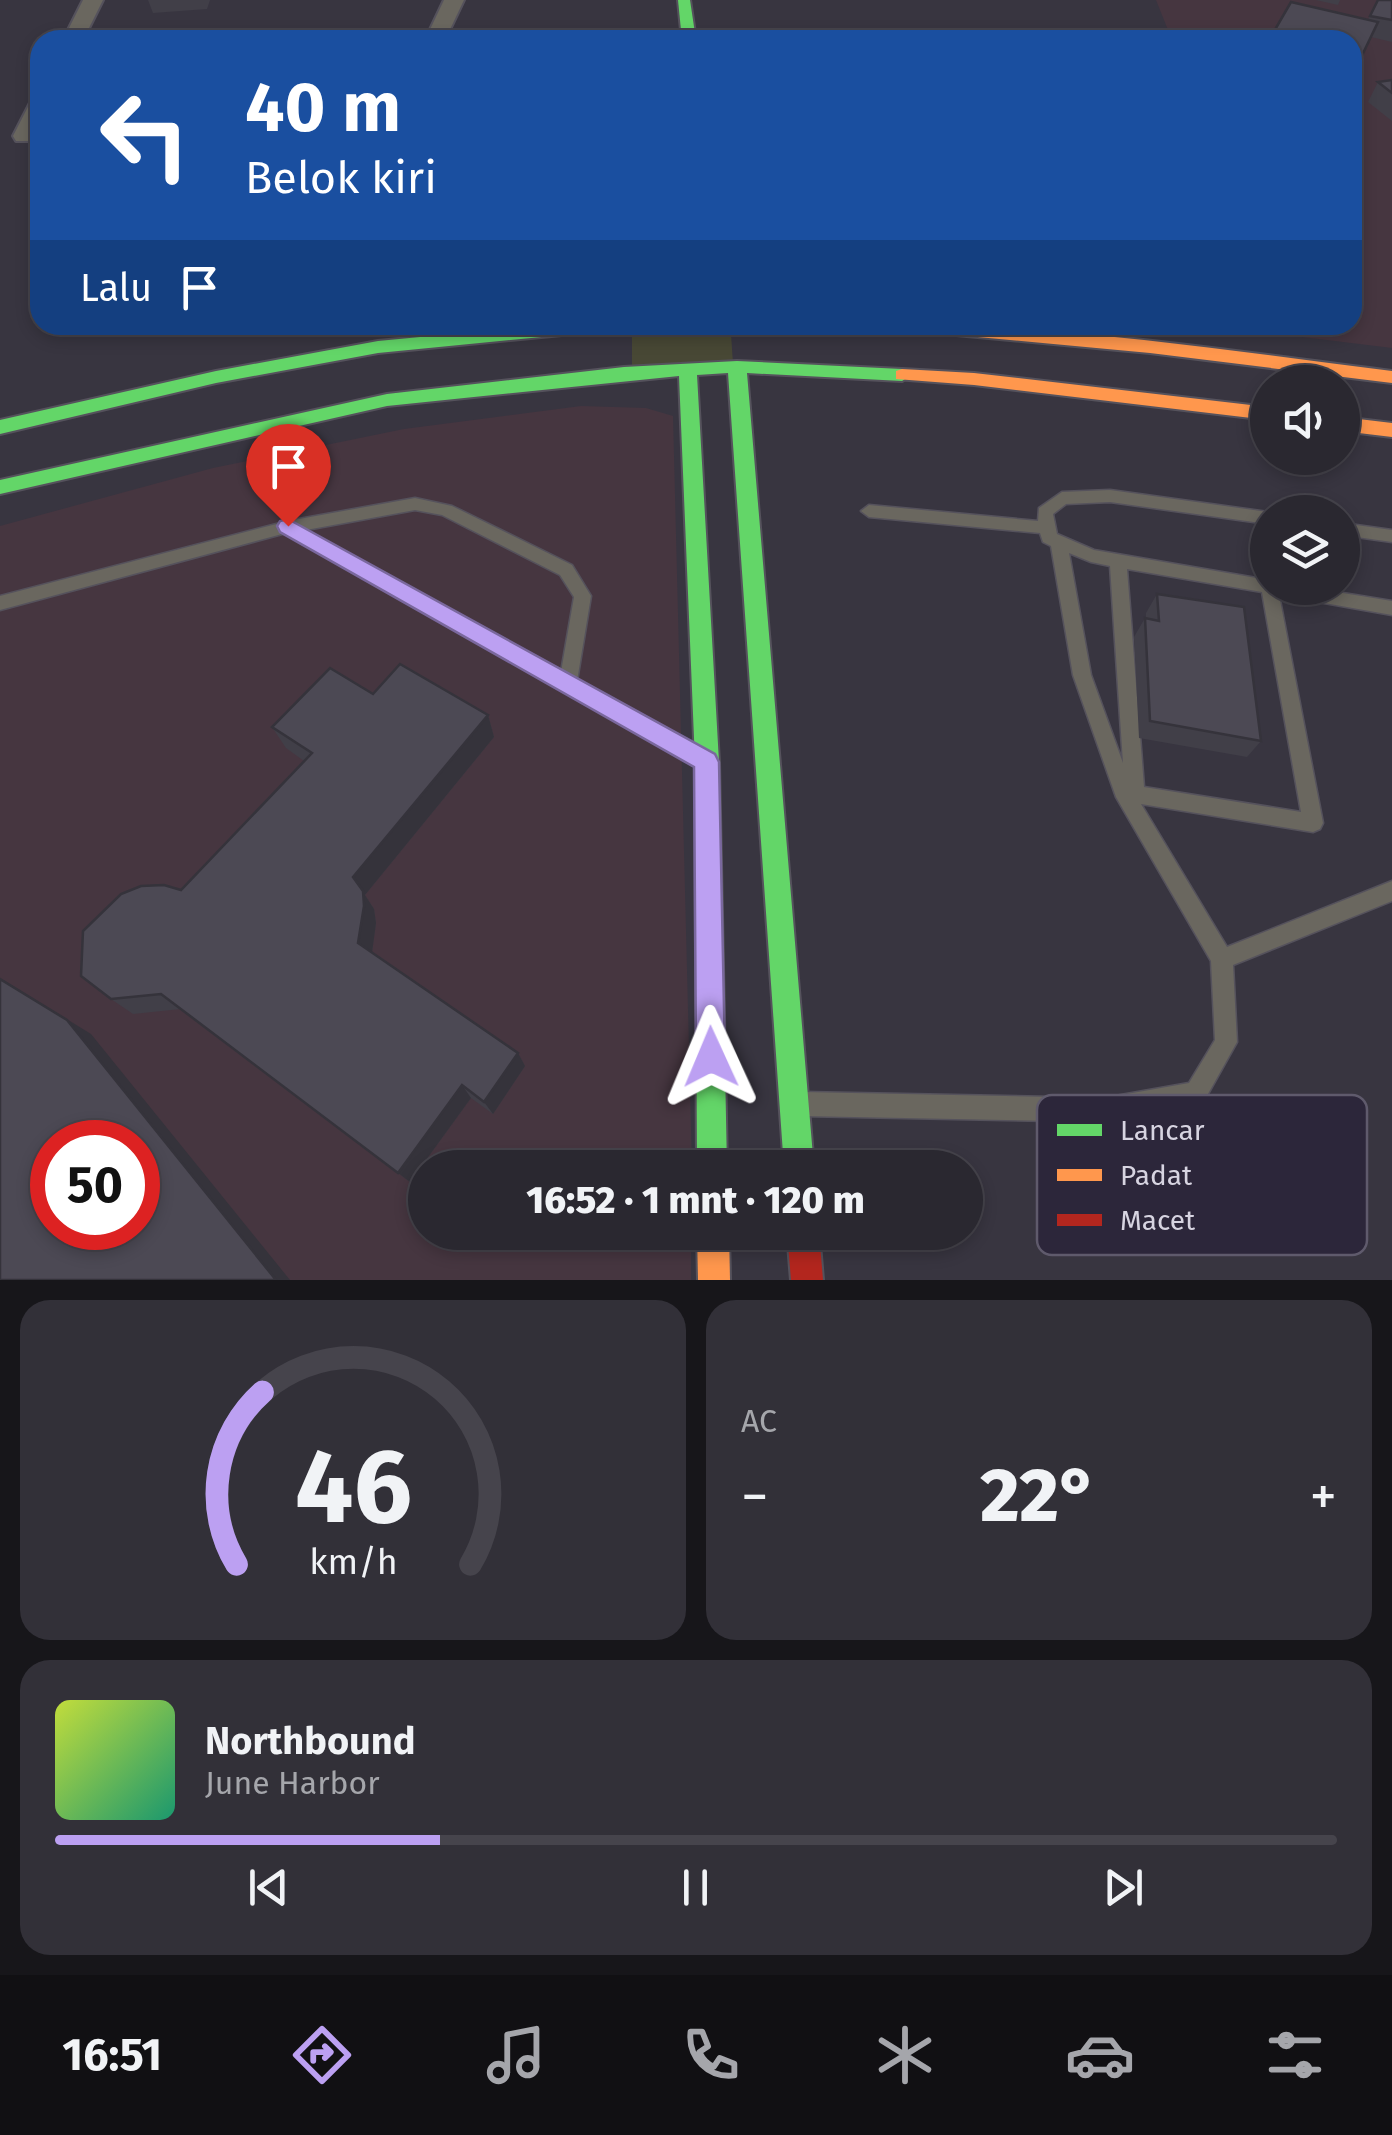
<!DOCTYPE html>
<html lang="id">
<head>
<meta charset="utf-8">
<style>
  body { margin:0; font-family:"Fira Sans",sans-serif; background:#323038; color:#f1f3f6; height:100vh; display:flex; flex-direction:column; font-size:38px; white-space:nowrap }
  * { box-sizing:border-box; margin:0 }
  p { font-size:32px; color:#a5a6ab }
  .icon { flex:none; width:55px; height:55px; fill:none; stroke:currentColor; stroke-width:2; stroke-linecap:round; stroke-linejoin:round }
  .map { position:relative; height:1280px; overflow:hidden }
  .side { display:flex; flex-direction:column; gap:20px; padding:20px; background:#17161a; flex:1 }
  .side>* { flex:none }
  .banner { position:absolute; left:30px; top:30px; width:1332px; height:305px; border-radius:30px; box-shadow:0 5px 15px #0003,0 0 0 2px #46444c; background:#1a4fa0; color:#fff; overflow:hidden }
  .buttons { position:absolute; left:1250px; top:365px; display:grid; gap:20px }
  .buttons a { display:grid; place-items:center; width:110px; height:110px; border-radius:50%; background:#2a2830; box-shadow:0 5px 15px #0003,0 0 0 2px #46444c; font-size:50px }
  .speed { position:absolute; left:30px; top:1120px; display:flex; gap:20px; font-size:50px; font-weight:700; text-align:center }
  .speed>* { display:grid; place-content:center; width:130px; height:130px; border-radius:50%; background:#2a2830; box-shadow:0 5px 15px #0003,0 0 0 2px #46444c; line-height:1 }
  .speed .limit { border:15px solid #d22; background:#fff; color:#111 }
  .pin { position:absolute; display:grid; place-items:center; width:85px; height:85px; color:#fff; margin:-102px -42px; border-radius:50% 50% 50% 0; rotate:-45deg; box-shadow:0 0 10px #0007 }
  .pin .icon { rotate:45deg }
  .me { position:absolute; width:110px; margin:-55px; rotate:359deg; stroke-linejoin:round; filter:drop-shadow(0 0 8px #0008) }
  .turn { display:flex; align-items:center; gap:35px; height:210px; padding:0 50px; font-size:45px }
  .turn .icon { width:130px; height:130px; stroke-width:2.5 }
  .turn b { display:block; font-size:70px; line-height:85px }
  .then { display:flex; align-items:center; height:95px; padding:0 50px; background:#0003; gap:20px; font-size:38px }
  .big { font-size:75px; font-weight:800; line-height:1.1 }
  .side .card { flex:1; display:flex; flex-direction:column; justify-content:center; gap:15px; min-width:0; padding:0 35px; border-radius:30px; background:#323038 }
  .side .dial { align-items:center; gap:0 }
  .dial svg { height:260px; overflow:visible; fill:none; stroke:#46444c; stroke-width:7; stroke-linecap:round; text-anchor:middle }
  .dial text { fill:#f1f3f6; stroke:none }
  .song { display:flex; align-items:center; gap:30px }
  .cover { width:120px; height:120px; border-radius:15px; background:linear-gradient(135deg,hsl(70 70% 55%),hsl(160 70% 35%)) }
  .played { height:10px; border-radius:5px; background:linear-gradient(90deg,#bca0f2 30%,#46444c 30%) }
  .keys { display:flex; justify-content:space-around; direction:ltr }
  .heat { display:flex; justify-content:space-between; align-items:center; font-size:55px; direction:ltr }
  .side .tiles { flex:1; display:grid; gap:20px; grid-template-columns:1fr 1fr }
  .card:last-child { grid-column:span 2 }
  .trip { position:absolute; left:408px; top:1150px; width:575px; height:100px; border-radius:50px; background:#2a2830; box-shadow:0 5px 15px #0003,0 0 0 2px #46444c; font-weight:800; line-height:100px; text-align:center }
  .tabs { display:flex; height:160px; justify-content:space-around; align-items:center; background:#111013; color:#a5a6ab }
  .tabs .icon { width:70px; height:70px }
  .tabs .current { color:#bca0f2 }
  .tabs b { font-size:45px; color:#f1f3f6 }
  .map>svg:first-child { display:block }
  .education { fill:#463640; fill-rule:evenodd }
  .green { fill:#484835 }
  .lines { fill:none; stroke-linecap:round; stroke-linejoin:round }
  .lane-casing { stroke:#55525c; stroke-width:3 }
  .street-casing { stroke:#55525c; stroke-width:4 }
  .fast-casing { stroke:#55525c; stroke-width:4 }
  .slow-casing { stroke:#55525c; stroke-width:4 }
  .jam-casing { stroke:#55525c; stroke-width:4 }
  .lane { fill:#6a675f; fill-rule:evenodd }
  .street { fill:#6a675f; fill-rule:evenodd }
  .fast { fill:#63d668; fill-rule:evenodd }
  .slow { fill:#ff974d; fill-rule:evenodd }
  .jam { fill:#b3261e; fill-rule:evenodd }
  .wall { fill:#413f48 }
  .shaded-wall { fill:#35333b }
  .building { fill:#4c4954; stroke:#35333b; stroke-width:2.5; fill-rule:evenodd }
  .route { fill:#bca0f2; stroke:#7a689d; stroke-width:2.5 }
  .key { fill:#2c263a; stroke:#5f5a6c; stroke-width:2.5 }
  .key-label { font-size:28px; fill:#d7d4e1 }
</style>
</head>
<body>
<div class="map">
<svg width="1392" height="1280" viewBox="0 0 1392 1280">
  <rect width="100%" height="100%" fill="#383540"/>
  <g class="education">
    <path d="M1156,0H1392V348L1286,335L1282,325H1352V40H1172Z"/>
    <path d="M581,406L646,408L673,416L692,1167L425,1168V1232L691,1233V1280H0V526L213,468L404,429ZM52,1142H138V1228H52Z"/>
  </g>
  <path class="green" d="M731,334L733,364L632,366V336Z"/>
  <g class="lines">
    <defs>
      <g id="lane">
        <path d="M1110,490L1268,512V524L1110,502L1066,504L1053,514L1057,534L1094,550L1268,580V588H1312L1392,601V615L1279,595L1323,823L1320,829L1313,832L1141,804L1227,947L1392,881V901L1233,965L1237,1042L1204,1101L1196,1105L1104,1122L802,1116L794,1112L790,1104L794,1096L802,1092L1104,1098L1189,1083L1215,1040L1211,961L1116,797L1073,675L1051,546L1043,542L1040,533L869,517L861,511L869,505L1038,521L1039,508L1062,492ZM1069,553L1091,562L1110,566L1123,763L1091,675ZM1127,569L1262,592L1301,812L1144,787Z"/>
        <path d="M415,498L452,506L572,565L591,596L577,681L708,753L710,759L708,765L701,767L694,765L286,533L0,610V596L288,521ZM415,510L442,515L560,575L574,597L561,672L306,530Z"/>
        <path d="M1342,523L1392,530V542L1342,535Z"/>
      </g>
      <g id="street">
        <path d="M83,0H103L83,40H63Z"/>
        <path d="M444,0H464L445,40H425Z"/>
        <path d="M40,97C40,114 41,127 32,141H16L13,136L32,99Z"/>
      </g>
      <g id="fast">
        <path d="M678,0H690L696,40H682Z"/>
        <path d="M546,325H612L603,331L378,353L216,383L0,434V420L216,371L378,341Z"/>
        <path d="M737,361L902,369L911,375L902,381L747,373L814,1168H784L728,373L697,375L719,762L727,1168H697L695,762L679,376L387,406L0,494V480L387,394L624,367Z"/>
      </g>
      <g id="slow">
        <path d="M904,325C1067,325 1230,351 1392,371V383L1150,353L913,331Z"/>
        <path d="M902,369L974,373L1268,407V420L974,385L896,379V371Z"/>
        <path d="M1342,417L1392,423V437L1342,431Z"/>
        <path d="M697,1232H729L730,1280H698Z"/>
      </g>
      <path id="jam" d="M787,1232H819L823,1280H791Z"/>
    </defs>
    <use href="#lane" class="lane-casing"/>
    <use href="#street" class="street-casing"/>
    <use href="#fast" class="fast-casing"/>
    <use href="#slow" class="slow-casing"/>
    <use href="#jam" class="jam-casing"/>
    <use href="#lane" class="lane"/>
    <use href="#street" class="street"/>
    <use href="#fast" class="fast"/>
    <use href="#slow" class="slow"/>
    <use href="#jam" class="jam"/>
  </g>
  <g class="wall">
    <path d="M148,0H210L207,9L153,13Z"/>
    <path d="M1316,0H1340L1338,5Z"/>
    <path d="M1377,0H1392V42L1371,37L1352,75V40L1368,20Z"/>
    <path d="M1392,80V121L1368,102L1378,82Z"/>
    <path d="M1157,594L1261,741L1247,757L1139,738L1134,637L1145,618L1146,619V613Z"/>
    <path d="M373,694L488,715L494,737L365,895L374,909L376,923L372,952L518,1053L525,1066L493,1114L471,1098L410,1182L181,1009L133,1014L111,999L181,890L304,761L286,748L272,727Z"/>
  </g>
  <g class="shaded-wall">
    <path d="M488,715L494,737L365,895L374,909L376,923L371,960L358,943L353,877Z"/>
    <path d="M0,978L91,1034L290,1280H276Z"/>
    <path d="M518,1053L525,1066L493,1114L484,1102Z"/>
    <path d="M462,1085L471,1098L410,1182L398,1173Z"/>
  </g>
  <g class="building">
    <path d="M1378,0H1392V20L1370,16Z"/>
    <path d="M1291,2L1378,22L1356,68L1352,67V40H1269Z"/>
    <path d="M1392,80V93L1378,82Z"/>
    <path d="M1157,594L1244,607L1261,741L1150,721L1145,618L1159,621Z"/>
    <path d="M400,664L488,715L353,877L363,891L364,906L358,943L518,1053L484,1102L462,1085L398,1173L161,994L111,999L81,976L83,931L121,894L141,886L164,885L181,890L312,753L272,727L330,668L373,694Z"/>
    <path d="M0,979L67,1020L276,1280H0ZM52,1142H138V1228H52Z"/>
  </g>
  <path class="route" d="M288,519L715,754L719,762L725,1057L721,1067L711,1071L700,1067L696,1057L694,767L280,532L277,526L280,521Z"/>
  <rect x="1037" y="1095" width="330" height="160" rx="15" class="key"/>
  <rect x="1057" y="1124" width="45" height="12" fill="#63d668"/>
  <rect x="1057" y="1169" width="45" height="12" fill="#ff974d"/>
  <rect x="1057" y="1214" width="45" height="12" fill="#b3261e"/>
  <g class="key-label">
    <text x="1120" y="1140">Lancar</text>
    <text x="1120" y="1185">Padat</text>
    <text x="1120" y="1230">Macet</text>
  </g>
</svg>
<div class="buttons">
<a><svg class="icon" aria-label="sound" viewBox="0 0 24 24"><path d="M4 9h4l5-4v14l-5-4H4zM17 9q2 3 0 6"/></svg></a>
<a><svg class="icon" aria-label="layers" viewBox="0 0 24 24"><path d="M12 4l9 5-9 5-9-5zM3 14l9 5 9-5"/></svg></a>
</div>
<div class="speed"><div class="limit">50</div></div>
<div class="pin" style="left:288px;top:526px;background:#d93025"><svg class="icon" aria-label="arrive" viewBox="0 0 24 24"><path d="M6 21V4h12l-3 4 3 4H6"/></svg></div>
<svg class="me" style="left:711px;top:1057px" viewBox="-20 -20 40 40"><path d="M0-17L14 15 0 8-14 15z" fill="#bca0f2" stroke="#fff" stroke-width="4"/></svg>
<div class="trip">16:52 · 1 mnt · 120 m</div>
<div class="banner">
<div class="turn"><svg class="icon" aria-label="left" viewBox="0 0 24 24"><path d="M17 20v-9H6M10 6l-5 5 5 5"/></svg><div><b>40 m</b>Belok kiri</div></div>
<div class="then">Lalu<svg class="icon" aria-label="arrive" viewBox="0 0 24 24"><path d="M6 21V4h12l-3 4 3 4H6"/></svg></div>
</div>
</div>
<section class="side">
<div class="tiles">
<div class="card dial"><svg viewBox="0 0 100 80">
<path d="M14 69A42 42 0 1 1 86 69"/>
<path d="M14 69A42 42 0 0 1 22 16" stroke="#bca0f2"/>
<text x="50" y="56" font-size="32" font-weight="700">46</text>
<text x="50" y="72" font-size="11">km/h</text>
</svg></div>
<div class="card"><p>AC</p>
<div class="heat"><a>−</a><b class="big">22°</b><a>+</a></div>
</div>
<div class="card">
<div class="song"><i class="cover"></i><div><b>Northbound</b><p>June Harbor</p></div></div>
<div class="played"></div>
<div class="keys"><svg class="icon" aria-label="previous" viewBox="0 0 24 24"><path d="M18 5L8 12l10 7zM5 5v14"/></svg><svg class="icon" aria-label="pause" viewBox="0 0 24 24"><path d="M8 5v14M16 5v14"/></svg><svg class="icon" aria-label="next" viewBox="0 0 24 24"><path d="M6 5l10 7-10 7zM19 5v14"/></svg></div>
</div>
</div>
</section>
<nav class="tabs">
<b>16:51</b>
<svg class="icon current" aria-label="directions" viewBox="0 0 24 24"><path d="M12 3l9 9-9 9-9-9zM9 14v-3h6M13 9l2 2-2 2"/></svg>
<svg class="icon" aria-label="music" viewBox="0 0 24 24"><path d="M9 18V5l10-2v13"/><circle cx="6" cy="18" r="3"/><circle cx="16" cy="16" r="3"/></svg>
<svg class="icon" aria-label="phone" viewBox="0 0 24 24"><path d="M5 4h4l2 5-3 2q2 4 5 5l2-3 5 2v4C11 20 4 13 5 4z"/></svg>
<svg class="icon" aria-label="climate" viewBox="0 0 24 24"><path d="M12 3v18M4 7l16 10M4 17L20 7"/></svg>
<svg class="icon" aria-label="car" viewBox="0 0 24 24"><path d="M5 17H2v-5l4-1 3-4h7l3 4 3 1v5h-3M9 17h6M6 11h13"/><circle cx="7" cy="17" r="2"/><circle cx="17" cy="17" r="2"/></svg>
<svg class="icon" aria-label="filters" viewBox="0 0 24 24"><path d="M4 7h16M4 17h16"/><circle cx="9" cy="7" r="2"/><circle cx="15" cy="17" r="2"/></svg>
</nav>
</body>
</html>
